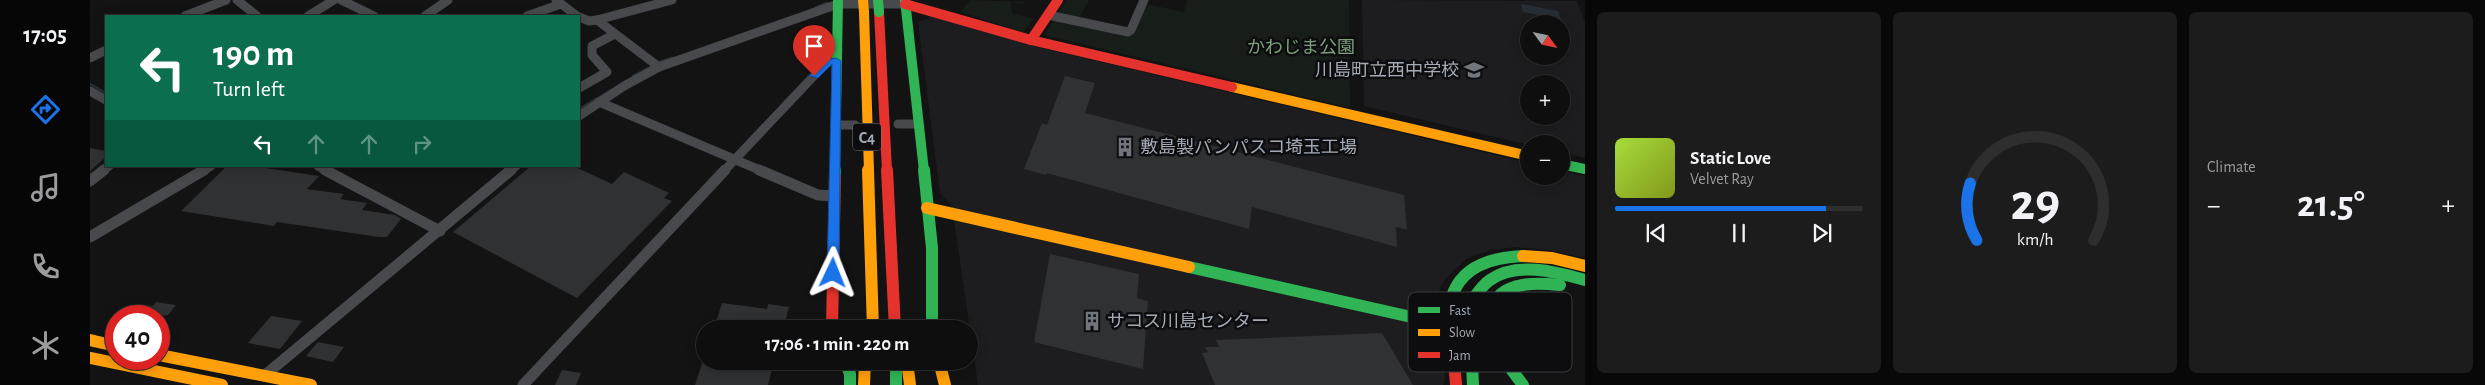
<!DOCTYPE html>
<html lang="en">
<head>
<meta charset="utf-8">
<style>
  body { margin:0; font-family:"Alegreya Sans","Noto Sans JP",sans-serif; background:#1c1c1c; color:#f1f3f6; height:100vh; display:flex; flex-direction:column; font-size:19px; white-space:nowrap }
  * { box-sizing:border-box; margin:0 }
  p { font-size:16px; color:#9b9c9e }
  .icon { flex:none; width:28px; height:28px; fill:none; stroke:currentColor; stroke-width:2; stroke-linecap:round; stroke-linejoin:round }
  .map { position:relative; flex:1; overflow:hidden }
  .side { display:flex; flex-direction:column; gap:12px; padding:12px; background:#080808; width:900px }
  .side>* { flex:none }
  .banner { position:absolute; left:15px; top:15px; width:475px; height:152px; border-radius:0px; box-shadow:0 2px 12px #0003,0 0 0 1px #2e2e2e; background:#0b6e4f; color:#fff; overflow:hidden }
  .needle { width:32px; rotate:123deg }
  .fabs { position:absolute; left:1430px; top:15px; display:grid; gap:10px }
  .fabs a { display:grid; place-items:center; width:50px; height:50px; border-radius:50%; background:#0e0e0e; box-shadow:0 2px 12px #0003,0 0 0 1px #2e2e2e; font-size:25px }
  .speed { position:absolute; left:15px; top:305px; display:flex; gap:10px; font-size:25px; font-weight:700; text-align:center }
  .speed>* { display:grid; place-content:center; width:65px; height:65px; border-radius:50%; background:#0e0e0e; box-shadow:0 2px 12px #0003,0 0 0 1px #2e2e2e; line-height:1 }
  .speed .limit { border:8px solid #d22; background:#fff; color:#111 }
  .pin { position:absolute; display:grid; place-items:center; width:42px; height:42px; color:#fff; margin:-51px -21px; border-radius:50% 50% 50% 0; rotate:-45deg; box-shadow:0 0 5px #0007 }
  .pin .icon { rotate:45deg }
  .me { position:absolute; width:55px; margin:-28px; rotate:2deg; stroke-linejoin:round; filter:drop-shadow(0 0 4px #0008) }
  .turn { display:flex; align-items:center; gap:18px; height:105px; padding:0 25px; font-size:22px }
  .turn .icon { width:65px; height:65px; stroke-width:2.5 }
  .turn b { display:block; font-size:35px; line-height:42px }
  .lanes { display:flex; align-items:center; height:48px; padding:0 25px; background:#0003; justify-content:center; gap:25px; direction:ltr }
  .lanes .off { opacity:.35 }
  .big { font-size:38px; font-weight:600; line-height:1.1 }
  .side .card { flex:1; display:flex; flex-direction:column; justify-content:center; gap:8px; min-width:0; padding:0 18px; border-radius:8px; background:#1c1c1c }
  .side .dial { align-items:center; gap:0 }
  .dial svg { height:130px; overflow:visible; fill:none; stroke:#2e2e2e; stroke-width:7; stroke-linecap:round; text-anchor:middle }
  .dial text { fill:#f1f3f6; stroke:none }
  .song { display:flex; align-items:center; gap:15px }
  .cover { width:60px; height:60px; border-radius:8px; background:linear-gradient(135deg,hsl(80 70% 55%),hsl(70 70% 35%)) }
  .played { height:5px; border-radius:2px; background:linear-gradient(90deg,#1a73e8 85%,#2e2e2e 85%) }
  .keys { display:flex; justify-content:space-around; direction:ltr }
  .heat { display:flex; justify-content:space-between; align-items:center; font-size:28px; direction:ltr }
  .side .tiles { flex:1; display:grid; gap:12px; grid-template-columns:repeat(3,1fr) }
  .trip { position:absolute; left:606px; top:320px; width:282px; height:50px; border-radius:25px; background:#0e0e0e; box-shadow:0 2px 12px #0003,0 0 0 1px #2e2e2e; font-weight:600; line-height:50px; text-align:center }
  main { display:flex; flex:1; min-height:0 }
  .tab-bar { display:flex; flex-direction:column; width:90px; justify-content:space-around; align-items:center; background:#060606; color:#9b9c9e }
  .tab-bar .icon { width:35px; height:35px }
  .tab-bar .selected { color:#1a73e8 }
  .tab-bar b { font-size:22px; color:#f1f3f6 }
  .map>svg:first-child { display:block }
  .built { fill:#1d1d20; fill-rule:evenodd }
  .green { fill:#171d18 }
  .water { fill:#262f35 }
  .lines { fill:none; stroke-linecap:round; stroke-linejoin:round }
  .stream { stroke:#262f35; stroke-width:2.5 }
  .building { fill:#303133 }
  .street-far1 { stroke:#47494c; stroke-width:9 }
  .street { stroke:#47494c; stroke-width:11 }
  .fast-far1 { stroke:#30b455; stroke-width:10 }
  .fast { stroke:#30b455; stroke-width:12 }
  .slow-far1 { stroke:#ff9f0a; stroke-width:10 }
  .slow { stroke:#ff9f0a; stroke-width:12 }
  .jam-far1 { stroke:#e5322d; stroke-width:10 }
  .jam { stroke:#e5322d; stroke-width:12 }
  .fast-bridge { stroke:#30b455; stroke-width:10 }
  .slow-bridge { stroke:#ff9f0a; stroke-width:10 }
  .route { fill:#1a73e8; stroke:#114b97 }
  .labels { text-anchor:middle; stroke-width:5; stroke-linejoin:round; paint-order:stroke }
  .shield { fill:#0d0d0f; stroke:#767b83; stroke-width:1 }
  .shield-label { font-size:16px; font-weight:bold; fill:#a3aab5 }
  .park-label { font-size:18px; fill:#7ba07a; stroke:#0d0d0f }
  .poi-label { font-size:18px; fill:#a3aab5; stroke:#0d0d0f; text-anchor:start }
  .key { fill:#0d0d0f; stroke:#3a3c41; stroke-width:1 }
  .key-label { font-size:14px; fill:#a3aab5 }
</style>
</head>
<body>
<main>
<nav class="tab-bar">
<b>17:05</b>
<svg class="icon selected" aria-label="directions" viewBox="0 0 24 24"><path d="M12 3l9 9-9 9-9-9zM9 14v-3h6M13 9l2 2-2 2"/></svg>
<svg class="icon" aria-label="music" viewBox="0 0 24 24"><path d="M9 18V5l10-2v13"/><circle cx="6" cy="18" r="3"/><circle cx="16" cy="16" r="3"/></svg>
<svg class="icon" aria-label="phone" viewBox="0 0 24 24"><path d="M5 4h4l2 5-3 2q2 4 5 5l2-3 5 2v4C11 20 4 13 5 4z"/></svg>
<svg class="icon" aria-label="climate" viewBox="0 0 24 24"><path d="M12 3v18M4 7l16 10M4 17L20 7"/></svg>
</nav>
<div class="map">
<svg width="1495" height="385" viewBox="0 0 1495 385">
  <rect width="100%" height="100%" fill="#131313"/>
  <g class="built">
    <path d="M1272,0L1487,1L1495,23V158L1471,152V144L1439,145L1274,106ZM1439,24H1471V56H1439ZM1439,84H1471V116H1439Z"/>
    <path d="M846,15L947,47L1439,163V176H1471V171L1495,176V258L1458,250L1425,247L1402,250L1379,257L1366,268L1353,282L1347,296L1355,379L1353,385H888L862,206L850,193L828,22Z"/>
  </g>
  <g class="green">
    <path d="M881,0L934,2L933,4L921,2L922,13L944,19L933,32L870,12Z"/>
    <path d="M976,0H999L988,20L968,14Z"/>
    <path d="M1097,0H1259L1260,108L954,35L963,21H972L1033,35L1044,33L1057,4L1094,12Z"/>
  </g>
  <path class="water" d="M1431,4L1468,11L1471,19L1433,12Z"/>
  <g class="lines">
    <g class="stream">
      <path d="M725,8L737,3"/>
      <path d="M569,62L582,58"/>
      <path d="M543,76L564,65"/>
      <path d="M0,84L16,93"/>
      <path d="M489,109L523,89"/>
    </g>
  </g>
  <g class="building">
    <path d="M975,76L1005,83L995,113L1314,195L1317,230L1306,227L1307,247L1162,207L1159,229L957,173L956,175L934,169L952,123L957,125Z"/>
    <path d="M0,148L16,151V157L0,171Z"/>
    <path d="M137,166H163L229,176L217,189L254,194L250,199L277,203L272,210L305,215L311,219L297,237H289L187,222L184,226L91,211Z"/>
    <path d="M441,166H483L522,184L534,172L579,193L574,198L582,201L487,298L363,232Z"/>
    <path d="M960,254L1049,274L1047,298L1058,301L1053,369L944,342Z"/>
    <path d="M66,302L86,305L78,315L72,316H38L49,304L63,306Z"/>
    <path d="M632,303L677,309L678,304L699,307L693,329H624Z"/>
    <path d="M181,316L212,321L190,349L158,343Z"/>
    <path d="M1292,333L1323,385H1125L1112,353L1118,352L1115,347H1129L1126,340Z"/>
    <path d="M228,342L254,347L243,362L216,356Z"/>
    <path d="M613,361H684L678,385H605Z"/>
    <path d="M472,370L491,373L486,385H465Z"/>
  </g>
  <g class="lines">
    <g class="street-far1">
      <path d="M147,0L167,16"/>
      <path d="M251,0L284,16"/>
      <path d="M466,0L487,16"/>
      <path d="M958,15L1038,32L1041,30L1054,0"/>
      <path d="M95,16L136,0"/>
      <path d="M218,16L244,0"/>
      <path d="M335,16L358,0"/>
      <path d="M437,16L471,4"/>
      <path d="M489,17L499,21L507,20L582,0"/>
      <path d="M507,20L569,67"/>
      <path d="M0,58L16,50"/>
      <path d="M489,88L517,72L502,55V46L525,34"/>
      <path d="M0,91L16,100"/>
      <path d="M509,102L672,171"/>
      <path d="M489,116L534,86L569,67L748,4H815"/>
      <path d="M808,124H828"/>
      <path d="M746,125H765"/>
      <path d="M228,166L238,171"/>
      <path d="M12,171L19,166"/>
      <path d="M112,171L121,166"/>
      <path d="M420,171L426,166"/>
      <path d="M634,171L737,62L747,61"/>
    </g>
    <g class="street">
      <path d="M235,170L350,231"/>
      <path d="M669,170L728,195L745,196"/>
      <path d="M0,181L14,170"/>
      <path d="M0,237L114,170"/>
      <path d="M174,376L421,170"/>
      <path d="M433,385L635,170"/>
    </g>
    <g class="fast-far1">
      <path d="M815,0L834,171"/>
      <path d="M1471,164L1495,169"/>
      <path d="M745,171L748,0"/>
    </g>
    <g class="fast">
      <path d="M834,170L842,248V329"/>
      <path d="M745,176V170"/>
      <path d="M1099,267L1339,321H1356C1359,311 1360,300 1364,291C1376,264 1406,257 1433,256"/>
      <path d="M755,361L760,374V385"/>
      <path d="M806,361V385"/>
      <path d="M1383,385L1379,304C1386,296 1391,286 1400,280C1427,261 1466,272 1495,280"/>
      <path d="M1433,385L1407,350L1398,313C1401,309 1403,303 1406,299C1421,281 1449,283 1470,285"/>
    </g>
    <g class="slow-far1">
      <path d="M774,12L779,171"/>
      <path d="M1142,87L1439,156"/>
    </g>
    <g class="slow">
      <path d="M778,170L783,329"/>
      <path d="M837,208L1099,267"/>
      <path d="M1433,256L1462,258L1495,266"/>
      <path d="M0,340L26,346"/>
      <path d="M69,355L221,385"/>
      <path d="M0,358L132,385"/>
      <path d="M817,361L820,385"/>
      <path d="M849,361L855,385"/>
      <path d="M774,385L775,361"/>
    </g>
    <g class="jam-far1">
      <path d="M815,4L941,40L1142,87"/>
      <path d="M789,12L797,171"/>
      <path d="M941,40L968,0"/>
    </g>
    <g class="jam">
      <path d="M797,170L805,329"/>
      <path d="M1356,321L1363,348L1366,385"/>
      <path d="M742,329L745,176"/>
    </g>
    <path class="fast-bridge" d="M788,0L789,12"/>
    <path class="slow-bridge" d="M773,0L774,12"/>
  </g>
  <path class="route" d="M746,58L751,61L749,273L743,278L737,273L742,64L728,78L719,76L734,60Z"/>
  <defs>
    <symbol id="school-bare" viewBox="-9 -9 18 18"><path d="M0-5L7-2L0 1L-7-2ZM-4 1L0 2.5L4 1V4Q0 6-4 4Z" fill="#71757c" stroke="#0d0d0f" stroke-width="2.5" paint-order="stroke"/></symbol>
    <symbol id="building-bare" viewBox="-9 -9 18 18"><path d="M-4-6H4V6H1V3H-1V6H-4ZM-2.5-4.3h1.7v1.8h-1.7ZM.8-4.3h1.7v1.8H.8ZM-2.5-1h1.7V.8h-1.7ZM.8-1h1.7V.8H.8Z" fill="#71757c" stroke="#0d0d0f" stroke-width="2.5" paint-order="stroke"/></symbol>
  </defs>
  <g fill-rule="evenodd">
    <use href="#school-bare" x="1370" y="56" width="28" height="28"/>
    <use href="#building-bare" x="1021" y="133" width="28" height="28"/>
    <use href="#building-bare" x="988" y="307" width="28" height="28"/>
  </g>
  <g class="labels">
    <rect class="shield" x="763" y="123.5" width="28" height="27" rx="4"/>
    <g class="shield-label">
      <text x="777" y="143">C4</text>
    </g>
    <g class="park-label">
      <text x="1211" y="53">かわじま公園</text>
    </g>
    <g class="poi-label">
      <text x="1369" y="76" text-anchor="end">川島町立西中学校</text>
      <text x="1050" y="153">敷島製パンパスコ埼玉工場</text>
      <text x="1017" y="327">サコス川島センター</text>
    </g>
  </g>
  <rect x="1318" y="292" width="164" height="80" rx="8" class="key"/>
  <rect x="1328" y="307" width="22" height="6" fill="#30b455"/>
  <rect x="1328" y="329" width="22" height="7" fill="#ff9f0a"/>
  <rect x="1328" y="352" width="22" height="6" fill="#e5322d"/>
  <g class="key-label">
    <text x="1359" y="315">Fast</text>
    <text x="1359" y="337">Slow</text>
    <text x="1359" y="360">Jam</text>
  </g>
</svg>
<div class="fabs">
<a><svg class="needle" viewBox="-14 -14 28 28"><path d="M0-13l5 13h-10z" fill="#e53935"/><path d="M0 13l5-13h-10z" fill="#9b9c9e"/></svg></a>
<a>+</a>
<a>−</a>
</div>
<div class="speed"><div class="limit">40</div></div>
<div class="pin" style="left:724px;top:76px;background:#d93025"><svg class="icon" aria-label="arrive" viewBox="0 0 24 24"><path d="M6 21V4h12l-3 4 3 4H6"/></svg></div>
<svg class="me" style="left:743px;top:273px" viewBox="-20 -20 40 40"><path d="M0-17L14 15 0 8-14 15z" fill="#1a73e8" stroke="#fff" stroke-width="4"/></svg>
<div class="trip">17:06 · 1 min · 220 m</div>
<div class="banner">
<div class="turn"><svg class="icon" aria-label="left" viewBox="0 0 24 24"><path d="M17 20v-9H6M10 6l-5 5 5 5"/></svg><div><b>190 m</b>Turn left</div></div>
<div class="lanes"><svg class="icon" aria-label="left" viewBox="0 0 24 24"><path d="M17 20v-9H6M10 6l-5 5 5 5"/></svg><svg class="icon off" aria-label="ahead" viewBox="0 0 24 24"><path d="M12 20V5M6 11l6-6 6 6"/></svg><svg class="icon off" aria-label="ahead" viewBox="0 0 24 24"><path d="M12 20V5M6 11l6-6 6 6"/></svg><svg class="icon off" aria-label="right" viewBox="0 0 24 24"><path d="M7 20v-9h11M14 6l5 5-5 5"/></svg></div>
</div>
</div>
<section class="side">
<div class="tiles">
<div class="card">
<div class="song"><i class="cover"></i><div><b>Static Love</b><p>Velvet Ray</p></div></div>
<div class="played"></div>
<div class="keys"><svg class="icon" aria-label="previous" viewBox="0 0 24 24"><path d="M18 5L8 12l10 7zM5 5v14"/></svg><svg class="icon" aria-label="pause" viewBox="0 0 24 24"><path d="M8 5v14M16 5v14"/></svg><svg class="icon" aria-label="next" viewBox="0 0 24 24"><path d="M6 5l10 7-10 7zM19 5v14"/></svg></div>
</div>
<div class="card dial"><svg viewBox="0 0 100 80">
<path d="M14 69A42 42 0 1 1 86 69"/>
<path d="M14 69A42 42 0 0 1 10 34" stroke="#1a73e8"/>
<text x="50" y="56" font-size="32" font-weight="700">29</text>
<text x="50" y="72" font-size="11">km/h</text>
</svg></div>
<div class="card"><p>Climate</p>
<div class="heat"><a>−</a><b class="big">21.5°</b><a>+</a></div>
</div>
</div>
</section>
</main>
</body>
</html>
